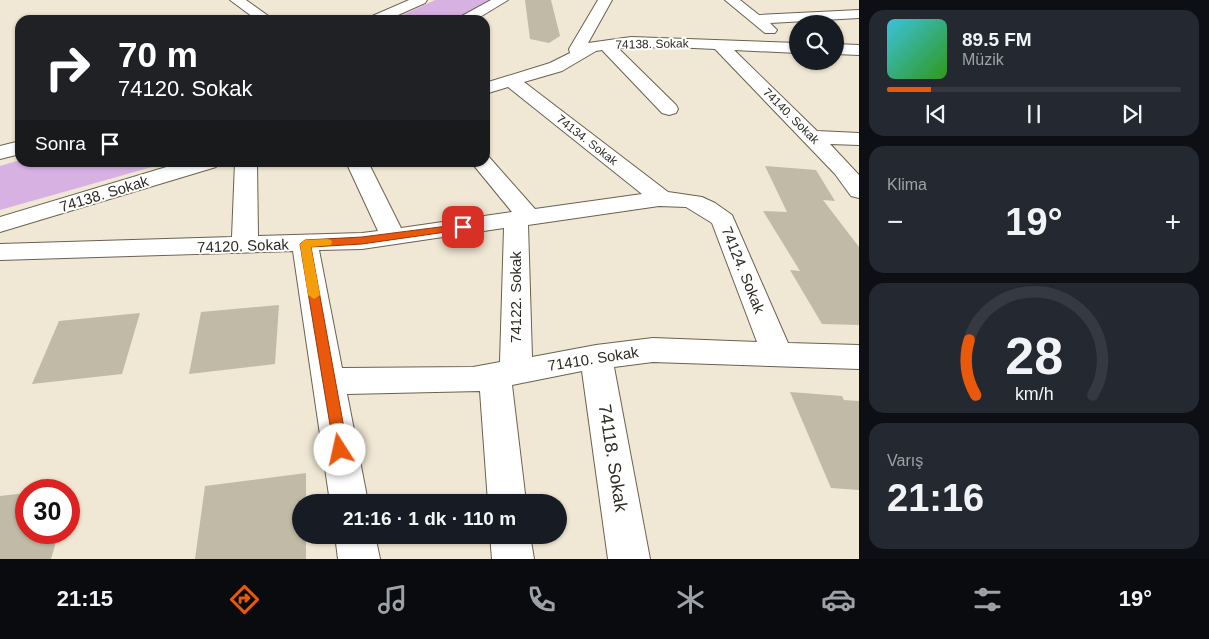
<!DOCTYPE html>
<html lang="tr">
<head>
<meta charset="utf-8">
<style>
  body { margin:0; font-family:Helvetica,sans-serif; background:#242831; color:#f1f3f6; height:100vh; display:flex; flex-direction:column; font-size:19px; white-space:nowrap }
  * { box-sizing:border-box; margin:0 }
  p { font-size:16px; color:#9ea1a6 }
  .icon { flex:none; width:28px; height:28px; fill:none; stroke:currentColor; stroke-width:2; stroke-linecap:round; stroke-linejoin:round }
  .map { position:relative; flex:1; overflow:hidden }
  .sheet { display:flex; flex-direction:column; gap:10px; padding:10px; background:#0d0f14; width:350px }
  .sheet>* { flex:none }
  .guide { position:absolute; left:15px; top:15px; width:475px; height:152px; border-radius:15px; box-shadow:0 1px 4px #0004; background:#202124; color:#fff; overflow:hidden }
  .controls { position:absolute; left:789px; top:15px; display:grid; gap:10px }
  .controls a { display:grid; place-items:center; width:55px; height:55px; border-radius:50%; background:#171b24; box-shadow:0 1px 4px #0004; font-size:25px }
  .speed { position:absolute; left:15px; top:479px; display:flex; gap:10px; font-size:25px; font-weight:700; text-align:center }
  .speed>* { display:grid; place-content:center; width:65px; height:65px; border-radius:50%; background:#171b24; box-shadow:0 1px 4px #0004; line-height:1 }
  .speed .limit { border:8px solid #d22; background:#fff; color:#111 }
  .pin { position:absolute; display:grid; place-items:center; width:42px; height:42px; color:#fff; margin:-21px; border-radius:10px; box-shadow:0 2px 8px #0006 }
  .me { position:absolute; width:55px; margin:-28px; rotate:350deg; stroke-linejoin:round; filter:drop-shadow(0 0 4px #0008) }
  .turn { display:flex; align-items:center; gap:18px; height:105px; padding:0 20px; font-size:22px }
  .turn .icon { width:65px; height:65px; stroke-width:2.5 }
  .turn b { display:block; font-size:35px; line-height:42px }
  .then { display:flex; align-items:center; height:48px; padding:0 20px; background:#0003; gap:10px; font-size:19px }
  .big { font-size:38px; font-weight:800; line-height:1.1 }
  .sheet .tile { flex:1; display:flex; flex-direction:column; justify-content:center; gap:8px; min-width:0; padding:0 18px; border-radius:15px; background:#242831 }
  .sheet .dial { align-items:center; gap:0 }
  .dial svg { height:130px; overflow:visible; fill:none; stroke:#363941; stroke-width:7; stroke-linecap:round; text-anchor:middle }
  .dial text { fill:#f1f3f6; stroke:none }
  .song { display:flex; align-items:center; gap:15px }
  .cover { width:60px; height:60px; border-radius:8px; background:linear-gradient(135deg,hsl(190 70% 55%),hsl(110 70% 35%)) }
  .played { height:5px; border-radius:2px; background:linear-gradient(90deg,#ea580c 15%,#363941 15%) }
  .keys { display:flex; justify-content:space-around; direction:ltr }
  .heat { display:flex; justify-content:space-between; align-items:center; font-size:28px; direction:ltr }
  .trip { position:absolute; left:292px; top:494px; width:275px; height:50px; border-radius:25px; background:#171b24; box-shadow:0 1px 4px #0004; font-weight:800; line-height:50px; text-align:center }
  .dock { display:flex; height:80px; justify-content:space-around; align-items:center; background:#090b0e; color:#9ea1a6 }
  .dock .icon { width:35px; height:35px }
  .dock .current { color:#ea580c }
  .dock b { font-size:22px; color:#f1f3f6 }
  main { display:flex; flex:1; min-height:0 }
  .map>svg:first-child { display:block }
  .green { fill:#d8b1e3 }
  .building { fill:#c1baa6 }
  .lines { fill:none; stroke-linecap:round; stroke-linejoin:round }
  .minor-casing { stroke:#696251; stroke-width:2 }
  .minor { fill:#fff; fill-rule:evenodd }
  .route { fill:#ea580c; stroke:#983908 }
  .slow { fill:#f59e0b }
  .labels { text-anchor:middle; stroke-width:4; stroke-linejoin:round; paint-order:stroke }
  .far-street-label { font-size:12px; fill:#2e2b24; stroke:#fff }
  .street-label { font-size:15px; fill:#2e2b24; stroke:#fff }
  .near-street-label { font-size:18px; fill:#2e2b24; stroke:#fff }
</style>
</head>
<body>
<main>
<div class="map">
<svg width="859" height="559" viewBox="0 0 859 559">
  <rect width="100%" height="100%" fill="#f0e8d4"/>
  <g class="green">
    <path d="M435,0H490L454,20H392Z"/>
    <path d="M20,160V162L166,163L0,210V166Z"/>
  </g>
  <g class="building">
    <path d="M525,0H551L560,36L549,43L530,39Z"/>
    <path d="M765,166L816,170L835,201L823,200L859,247V325L822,324L790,270L800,271L763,211L787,212Z"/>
    <path d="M279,305L275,364L189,374L201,312Z"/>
    <path d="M140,313L122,374L32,384L59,321Z"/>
    <path d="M790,392L842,396L844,400L859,401V490L831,488Z"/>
    <path d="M306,473V502H301V535H306V559H195L205,486Z"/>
    <path d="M26,493V532H59L51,559H0V496Z"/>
  </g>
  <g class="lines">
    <defs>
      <g id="minor">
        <path d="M230,0H246L274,20H257Z"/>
        <path d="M409,0H427L425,3L387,20H368L370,17Z"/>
        <path d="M491,0H508L475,20H458L460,17Z"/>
        <path d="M598,0H612L588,43L631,37L798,43V53L734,50L817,131L859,133V145L830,144L859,175V198L851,196L835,174L715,49L673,47L618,48L676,105L678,109L676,113L669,115L662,113L602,50L596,51L562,71L524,82L668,192L702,197L715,203L732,215L788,343L859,345V369L653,362L614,367L650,559H608L582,371L512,385L526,502H488L480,391L347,394L368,502H330L293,251L0,260V244L232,237L235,162H257L258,236L362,233L378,231L346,162H368L401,228L512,212L471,162H485V157H489L535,209L642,194L508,87L485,94V83L550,63L570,53L569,49ZM659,206L686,207L712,223L757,342L653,338L596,345L532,357L528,225ZM504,228L500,362L473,367L342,368L319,250L362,249Z"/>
        <path d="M725,0H740L759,15L859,10V18L770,23L777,30L775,33H765Z"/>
        <path d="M835,44L859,45V55L835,54Z"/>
        <path d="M20,141V154L0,159V146Z"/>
        <path d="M183,162H218L216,167L0,232V217Z"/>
        <path d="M335,535H375L380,559H338Z"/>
        <path d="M490,535H530L534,559H492Z"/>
      </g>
    </defs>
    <use href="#minor" class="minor-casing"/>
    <use href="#minor" class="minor"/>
  </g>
  <path class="route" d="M463,224L468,227L467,229L362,244L311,247L348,450L346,455L340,457L335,455L300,244L305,240L362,237Z"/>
  <path class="slow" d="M327,239L331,240L332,242L331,245L311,247L320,295L314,299L308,295L300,244L305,240Z"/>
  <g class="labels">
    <g class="far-street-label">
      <text transform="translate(652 44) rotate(-1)" y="4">74138. Sokak</text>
      <text transform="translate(791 116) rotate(45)" y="4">74140. Sokak</text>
      <text transform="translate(587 140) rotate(38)" y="4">74134. Sokak</text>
    </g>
    <g class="street-label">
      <text transform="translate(104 194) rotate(-17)" y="5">74138. Sokak</text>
      <text transform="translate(243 246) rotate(-2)" y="5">74120. Sokak</text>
      <text transform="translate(743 270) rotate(68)" y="5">74124. Sokak</text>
      <text transform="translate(516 297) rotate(-90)" y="5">74122. Sokak</text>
      <text transform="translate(593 359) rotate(-9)" y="5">71410. Sokak</text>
    </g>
    <g class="near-street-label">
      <text transform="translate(613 458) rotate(81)" y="6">74118. Sokak</text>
    </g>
  </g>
</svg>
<div class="controls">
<a><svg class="icon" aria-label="search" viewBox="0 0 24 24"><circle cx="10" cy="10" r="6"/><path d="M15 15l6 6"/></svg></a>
</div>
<div class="speed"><div class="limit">30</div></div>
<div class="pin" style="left:463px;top:227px;background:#d93025"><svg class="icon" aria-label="arrive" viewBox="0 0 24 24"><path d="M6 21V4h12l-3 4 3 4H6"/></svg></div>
<svg class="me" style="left:340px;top:450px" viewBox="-20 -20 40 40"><circle r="19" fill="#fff"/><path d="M0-13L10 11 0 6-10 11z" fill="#ea580c"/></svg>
<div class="trip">21:16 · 1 dk · 110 m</div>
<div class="guide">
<div class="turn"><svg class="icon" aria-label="right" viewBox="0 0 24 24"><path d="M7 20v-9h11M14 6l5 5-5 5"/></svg><div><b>70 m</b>74120. Sokak</div></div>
<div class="then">Sonra<svg class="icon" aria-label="arrive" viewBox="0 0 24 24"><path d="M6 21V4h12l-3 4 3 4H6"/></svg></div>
</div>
</div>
<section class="sheet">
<div class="tile">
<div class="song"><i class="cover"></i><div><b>89.5 FM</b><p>Müzik</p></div></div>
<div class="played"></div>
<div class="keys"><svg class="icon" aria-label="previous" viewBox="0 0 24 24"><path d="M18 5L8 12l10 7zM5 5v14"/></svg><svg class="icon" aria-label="pause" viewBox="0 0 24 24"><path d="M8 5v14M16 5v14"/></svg><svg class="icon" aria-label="next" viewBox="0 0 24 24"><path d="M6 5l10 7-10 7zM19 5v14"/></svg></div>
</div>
<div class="tile"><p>Klima</p>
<div class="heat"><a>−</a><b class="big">19°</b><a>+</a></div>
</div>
<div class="tile dial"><svg viewBox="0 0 100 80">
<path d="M14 69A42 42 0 1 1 86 69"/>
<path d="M14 69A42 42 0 0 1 10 35" stroke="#ea580c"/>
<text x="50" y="56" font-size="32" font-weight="700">28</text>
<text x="50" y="72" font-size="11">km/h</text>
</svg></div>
<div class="tile"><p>Varış</p><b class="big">21:16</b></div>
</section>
</main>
<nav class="dock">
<b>21:15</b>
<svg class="icon current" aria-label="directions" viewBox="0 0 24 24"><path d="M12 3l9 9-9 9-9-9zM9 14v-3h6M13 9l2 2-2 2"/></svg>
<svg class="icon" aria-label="music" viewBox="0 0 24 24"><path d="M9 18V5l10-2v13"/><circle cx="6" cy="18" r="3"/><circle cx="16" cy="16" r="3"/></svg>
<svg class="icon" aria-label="phone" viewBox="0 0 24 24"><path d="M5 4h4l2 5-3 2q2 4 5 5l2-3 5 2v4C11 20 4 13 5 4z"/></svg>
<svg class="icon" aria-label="climate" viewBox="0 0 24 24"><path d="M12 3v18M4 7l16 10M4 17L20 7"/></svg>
<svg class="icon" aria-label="car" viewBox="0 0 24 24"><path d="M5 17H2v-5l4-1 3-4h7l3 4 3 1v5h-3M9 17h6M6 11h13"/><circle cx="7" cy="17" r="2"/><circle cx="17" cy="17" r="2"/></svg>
<svg class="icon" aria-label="filters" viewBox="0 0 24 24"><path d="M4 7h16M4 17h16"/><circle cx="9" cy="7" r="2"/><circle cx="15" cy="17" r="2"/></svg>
<b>19°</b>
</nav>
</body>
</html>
